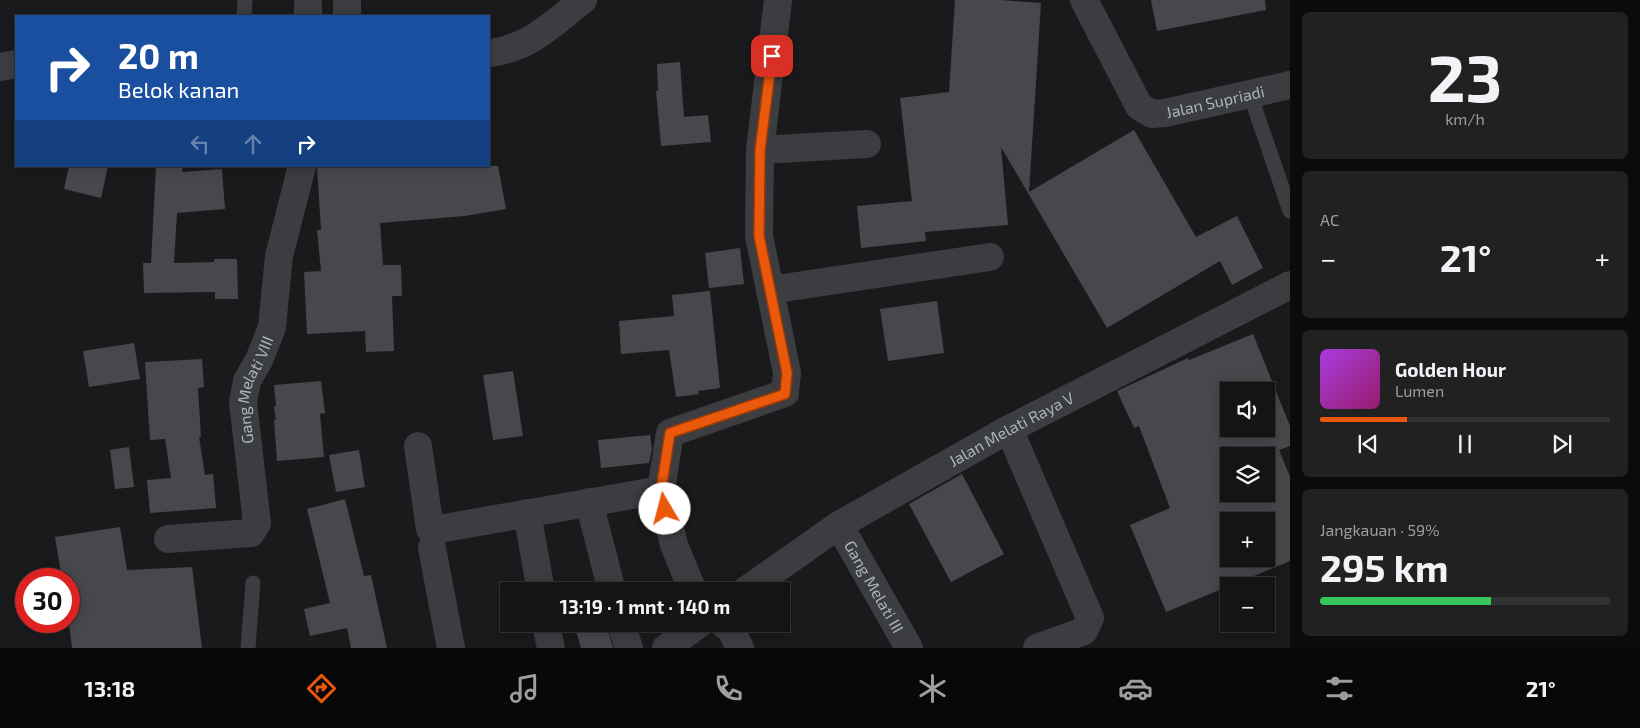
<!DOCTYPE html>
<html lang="id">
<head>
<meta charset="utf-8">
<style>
  body { margin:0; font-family:"Exo 2",sans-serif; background:#212122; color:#f1f3f6; height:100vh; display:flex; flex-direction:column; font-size:19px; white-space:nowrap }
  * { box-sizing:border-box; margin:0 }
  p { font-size:16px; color:#9d9ea0 }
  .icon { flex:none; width:28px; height:28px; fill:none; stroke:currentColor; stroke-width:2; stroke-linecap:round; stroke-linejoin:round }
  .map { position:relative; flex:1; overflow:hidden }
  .sheet { display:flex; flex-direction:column; gap:12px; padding:12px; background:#0b0b0c; width:350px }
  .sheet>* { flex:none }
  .banner { position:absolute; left:15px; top:15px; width:475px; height:152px; border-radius:0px; box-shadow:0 2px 12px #0003,0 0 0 1px #333334; background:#1a4fa0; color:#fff; overflow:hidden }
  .tools { position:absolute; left:1220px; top:382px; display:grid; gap:10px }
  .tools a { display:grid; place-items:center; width:55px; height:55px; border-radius:0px; background:#141415; box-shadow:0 2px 12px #0003,0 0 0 1px #333334; font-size:25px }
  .speed { position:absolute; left:15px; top:568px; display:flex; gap:10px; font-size:25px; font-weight:700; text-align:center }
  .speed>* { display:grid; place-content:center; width:65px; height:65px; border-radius:50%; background:#141415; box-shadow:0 2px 12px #0003,0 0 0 1px #333334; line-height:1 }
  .speed .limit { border:8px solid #d22; background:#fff; color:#111 }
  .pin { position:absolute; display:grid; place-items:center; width:42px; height:42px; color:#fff; margin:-21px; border-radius:10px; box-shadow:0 2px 8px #0006 }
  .me { position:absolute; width:55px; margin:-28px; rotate:352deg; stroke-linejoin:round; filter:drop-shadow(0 0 4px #0008) }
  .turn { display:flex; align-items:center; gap:18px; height:105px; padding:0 20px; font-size:22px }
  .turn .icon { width:65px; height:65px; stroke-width:2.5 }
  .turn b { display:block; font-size:35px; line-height:42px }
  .lanes { display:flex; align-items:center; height:48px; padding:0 20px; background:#0003; justify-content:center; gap:25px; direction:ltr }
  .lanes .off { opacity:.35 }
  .big { font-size:38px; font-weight:700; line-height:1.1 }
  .sheet .card { flex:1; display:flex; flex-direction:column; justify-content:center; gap:8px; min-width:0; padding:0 18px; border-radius:8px; background:#212122 }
  .sheet .dial { align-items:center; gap:0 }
  .dial b { font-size:65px; line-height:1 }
  .song { display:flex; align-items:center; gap:15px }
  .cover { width:60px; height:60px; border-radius:8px; background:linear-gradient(135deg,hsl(280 70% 55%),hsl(320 70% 35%)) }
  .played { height:5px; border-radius:2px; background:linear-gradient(90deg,#ea580c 30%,#333334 30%) }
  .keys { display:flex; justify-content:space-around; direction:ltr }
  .heat { display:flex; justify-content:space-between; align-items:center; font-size:28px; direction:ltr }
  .charge { height:8px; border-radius:4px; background:linear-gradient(90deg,#34c759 59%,#333334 0) }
  .trip { position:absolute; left:500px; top:582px; width:290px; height:50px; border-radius:0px; background:#141415; box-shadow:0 2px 12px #0003,0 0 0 1px #333334; font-weight:700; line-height:50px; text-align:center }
  .menu { display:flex; height:80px; justify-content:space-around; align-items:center; background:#080808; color:#9d9ea0 }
  .menu .icon { width:35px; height:35px }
  .menu .current { color:#ea580c }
  .menu b { font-size:22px; color:#f1f3f6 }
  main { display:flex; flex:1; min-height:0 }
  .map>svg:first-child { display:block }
  .building { fill:#47484c; fill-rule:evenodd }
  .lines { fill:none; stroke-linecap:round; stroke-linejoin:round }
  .lane { stroke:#3b3d40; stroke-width:15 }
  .street { stroke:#3b3d40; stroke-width:28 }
  .route-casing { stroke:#983908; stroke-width:12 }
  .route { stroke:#ea580c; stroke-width:9 }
  .labels { text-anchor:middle; stroke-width:5; stroke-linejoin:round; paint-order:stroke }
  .street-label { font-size:16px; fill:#adb4ba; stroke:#141517 }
</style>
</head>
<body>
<main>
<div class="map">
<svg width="1290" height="648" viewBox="0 0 1290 648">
  <rect width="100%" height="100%" fill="#1a1a1c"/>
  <g class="building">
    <path d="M955,0H1000L1041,3L1029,192L1134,130L1196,237L1237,216L1263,268L1232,285L1220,261L1107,328L1001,147L1008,225L925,232L926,241L861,248L857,206L912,201L900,98L949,92Z"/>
    <path d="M1151,0H1265L1266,10L1157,31Z"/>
    <path d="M680,62L684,117L708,115L711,142L661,146L656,91H658L657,64Z"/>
    <path d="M69,166H108L101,198L64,189Z"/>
    <path d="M156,166H183L182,172L222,169L225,209L177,213L174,263L214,262V259H237L238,299H215V292L144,293L143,263H151Z"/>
    <path d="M317,166H498L506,209L465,216L380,223L383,265H401L402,296H392L394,351L366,352L365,331L307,334L304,272L321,271L317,230H321Z"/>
    <path d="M740,248L744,284L709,288L705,253Z"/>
    <path d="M710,291L720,388L698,391L699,394L676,397L669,350L621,354L619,321L674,316L672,295Z"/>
    <path d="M937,301L944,353L888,361L880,309Z"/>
    <path d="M1253,334L1290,426V446L1279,450L1290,477V561L1166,612L1130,525L1170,508L1139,426L1134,428L1117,391L1188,358L1189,360ZM1229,391H1266V429H1229ZM1229,456H1266V494H1229ZM1229,521H1266V559H1229Z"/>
    <path d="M134,343L140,379L89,387L83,351Z"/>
    <path d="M202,359L204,387L198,388L201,437H199L205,475L213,474L216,508L150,513L147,480L171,478L165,439L150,440L145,362Z"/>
    <path d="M513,371L523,436L493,440L483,375Z"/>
    <path d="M321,381L325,413L320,414L324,457L277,461L274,420H276L274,407L276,406L274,385Z"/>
    <path d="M650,435L652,449L649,463L601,468L598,440Z"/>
    <path d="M129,447L134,487L115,489L110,450Z"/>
    <path d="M359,450L365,487L336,492L329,455Z"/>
    <path d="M962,474L1004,554L951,582L909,504Z"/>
    <path d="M345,499L364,576L371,575L387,648H351L347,628L310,636L304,609L330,603L307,509Z"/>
    <path d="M120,527L127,570L192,567L202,648H72L69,624V579H62L55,537Z"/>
    <path d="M574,624H606L613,648H581Z"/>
  </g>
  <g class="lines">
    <g class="lane">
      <path d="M244,16L245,0"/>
      <path d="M1250,94L1290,211"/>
      <path d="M248,648L253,583"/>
    </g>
    <g class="street">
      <path id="s1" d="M1084,0L1139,106L1152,114L1165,113L1290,85"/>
      <path d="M308,16V0"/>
      <path d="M347,16V0"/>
      <path d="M489,53C529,49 552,24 583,0"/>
      <path d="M0,67L16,64"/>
      <path d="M760,150L778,0"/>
      <path d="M770,290L990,257"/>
      <path d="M1009,429L1090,618L1084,631L1037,648"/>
      <path d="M418,446L430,529L433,530L661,490"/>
      <path d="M589,502L612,591"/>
      <path d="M527,513L541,591"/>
      <path id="s2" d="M839,525L909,648"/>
      <path id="s3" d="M168,539L251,533L257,523L243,402L247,381L259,360L272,327L279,256L302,166"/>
      <path d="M432,548L451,648"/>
      <path d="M693,591L674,545L661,490L670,433L785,393L787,373L759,236L760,150L867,144"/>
      <path id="s4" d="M745,591L839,525L1009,429L1290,285"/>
      <path d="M546,624L551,648"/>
      <path d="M621,624L629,648"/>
      <path d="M724,624L731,630L740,648"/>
      <path d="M666,648L699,624"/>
    </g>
  </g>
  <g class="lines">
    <defs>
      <path id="route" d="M665,509L661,490L670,433L785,394L787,373L759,236L760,150L772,56"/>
    </defs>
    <use href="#route" class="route-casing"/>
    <use href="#route" class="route"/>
  </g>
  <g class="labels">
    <g class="street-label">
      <text dy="6" stroke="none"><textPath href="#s1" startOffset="199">Jalan Supriadi</textPath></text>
      <text dy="6" stroke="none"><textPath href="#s3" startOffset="231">Gang Melati VIII</textPath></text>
      <text dy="6" stroke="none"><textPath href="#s4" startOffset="312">Jalan Melati Raya V</textPath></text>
      <text dy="6" stroke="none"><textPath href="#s2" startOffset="71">Gang Melati III</textPath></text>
    </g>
  </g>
</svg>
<div class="tools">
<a><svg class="icon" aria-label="sound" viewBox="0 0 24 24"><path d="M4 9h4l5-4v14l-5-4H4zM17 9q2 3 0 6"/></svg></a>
<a><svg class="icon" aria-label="layers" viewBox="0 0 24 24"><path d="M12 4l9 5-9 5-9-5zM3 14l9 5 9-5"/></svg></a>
<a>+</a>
<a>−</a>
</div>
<div class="speed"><div class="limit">30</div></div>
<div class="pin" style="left:772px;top:56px;background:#d93025"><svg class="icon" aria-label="arrive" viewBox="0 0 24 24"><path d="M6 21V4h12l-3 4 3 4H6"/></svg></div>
<svg class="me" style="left:665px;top:509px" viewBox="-20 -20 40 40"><circle r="19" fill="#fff"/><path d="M0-13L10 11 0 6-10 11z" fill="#ea580c"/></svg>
<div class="trip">13:19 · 1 mnt · 140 m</div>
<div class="banner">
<div class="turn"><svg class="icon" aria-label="right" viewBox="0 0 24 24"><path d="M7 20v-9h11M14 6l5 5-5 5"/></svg><div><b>20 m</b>Belok kanan</div></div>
<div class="lanes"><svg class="icon off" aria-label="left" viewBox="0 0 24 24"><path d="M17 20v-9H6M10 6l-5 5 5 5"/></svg><svg class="icon off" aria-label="ahead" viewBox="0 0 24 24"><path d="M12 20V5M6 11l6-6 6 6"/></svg><svg class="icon" aria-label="right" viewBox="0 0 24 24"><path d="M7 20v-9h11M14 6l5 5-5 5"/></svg></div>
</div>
</div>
<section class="sheet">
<div class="card dial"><b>23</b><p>km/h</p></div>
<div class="card"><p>AC</p>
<div class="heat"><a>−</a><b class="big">21°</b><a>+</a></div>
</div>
<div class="card">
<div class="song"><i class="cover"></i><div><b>Golden Hour</b><p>Lumen</p></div></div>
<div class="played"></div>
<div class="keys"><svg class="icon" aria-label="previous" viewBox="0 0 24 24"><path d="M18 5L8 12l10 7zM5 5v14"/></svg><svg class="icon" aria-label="pause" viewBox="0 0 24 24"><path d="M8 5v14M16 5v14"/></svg><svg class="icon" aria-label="next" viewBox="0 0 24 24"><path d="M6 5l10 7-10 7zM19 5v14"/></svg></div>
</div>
<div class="card"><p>Jangkauan · 59%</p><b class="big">295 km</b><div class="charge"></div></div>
</section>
</main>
<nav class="menu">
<b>13:18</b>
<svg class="icon current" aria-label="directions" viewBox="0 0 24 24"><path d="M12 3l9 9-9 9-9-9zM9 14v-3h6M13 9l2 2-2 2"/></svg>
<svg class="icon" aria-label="music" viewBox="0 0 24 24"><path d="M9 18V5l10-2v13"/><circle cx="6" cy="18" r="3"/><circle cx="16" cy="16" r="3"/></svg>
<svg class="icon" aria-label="phone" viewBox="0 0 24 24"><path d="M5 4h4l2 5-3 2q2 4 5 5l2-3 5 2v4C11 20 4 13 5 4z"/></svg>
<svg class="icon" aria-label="climate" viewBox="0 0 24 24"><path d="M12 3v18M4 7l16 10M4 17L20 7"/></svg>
<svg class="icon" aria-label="car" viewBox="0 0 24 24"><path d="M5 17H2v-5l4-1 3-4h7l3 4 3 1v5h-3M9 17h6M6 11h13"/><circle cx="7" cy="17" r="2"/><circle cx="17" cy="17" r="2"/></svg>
<svg class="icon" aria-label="filters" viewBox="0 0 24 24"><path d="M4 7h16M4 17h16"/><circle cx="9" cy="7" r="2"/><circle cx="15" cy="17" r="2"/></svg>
<b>21°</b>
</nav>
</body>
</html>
